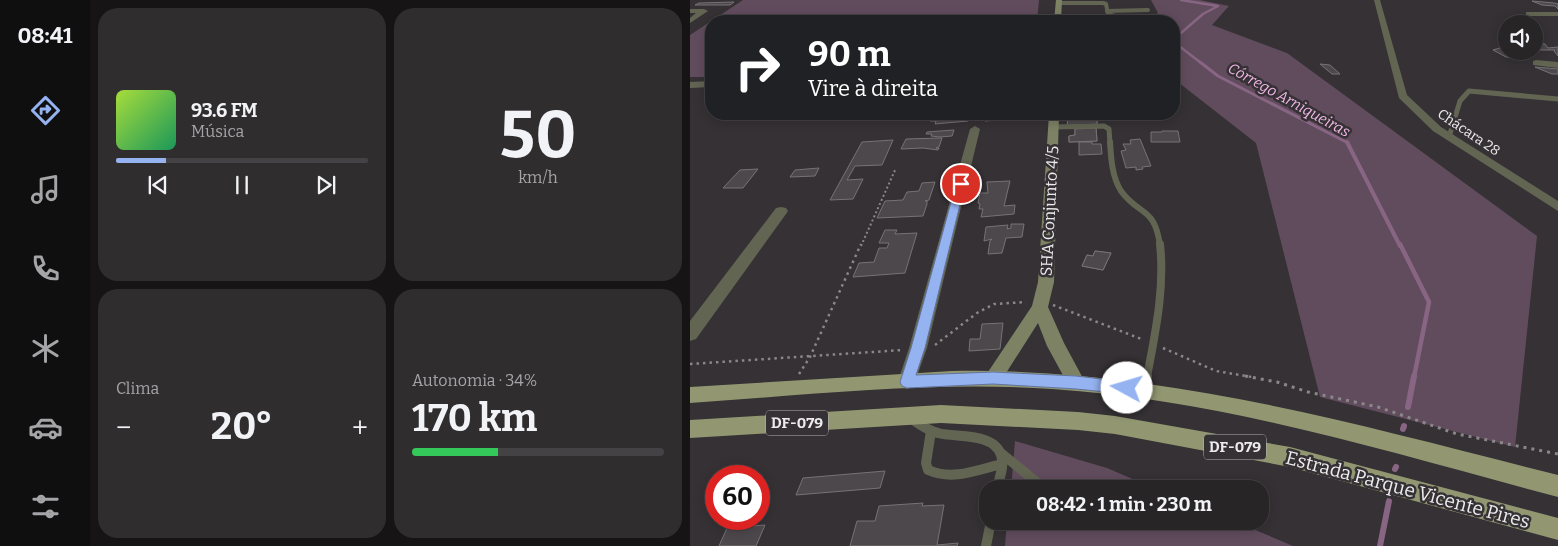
<!DOCTYPE html>
<html lang="pt">
<head>
<meta charset="utf-8">
<style>
  body { margin:0; font-family:Bitter,serif; background:#302d2f; color:#f1f3f6; height:100vh; display:flex; flex-direction:column; font-size:19px; white-space:nowrap }
  * { box-sizing:border-box; margin:0 }
  p { font-size:16px; color:#a5a5a7 }
  .icon { flex:none; width:28px; height:28px; fill:none; stroke:currentColor; stroke-width:2; stroke-linecap:round; stroke-linejoin:round }
  .map { position:relative; flex:1; overflow:hidden }
  .side { display:flex; flex-direction:column; gap:8px; padding:8px; background:#161415; width:600px }
  .side>* { flex:none }
  .guide { position:absolute; left:15px; top:15px; width:475px; height:105px; border-radius:20px; box-shadow:0 2px 12px #0003,0 0 0 1px #444244; background:#202124; color:#fff; overflow:hidden }
  .tools { position:absolute; left:808px; top:15px; display:grid; gap:10px }
  .tools a { display:grid; place-items:center; width:45px; height:45px; border-radius:50%; background:#282527; box-shadow:0 2px 12px #0003,0 0 0 1px #444244; font-size:25px }
  .speed { position:absolute; left:15px; top:465px; display:flex; gap:10px; font-size:25px; font-weight:700; text-align:center }
  .speed>* { display:grid; place-content:center; width:65px; height:65px; border-radius:50%; background:#282527; box-shadow:0 2px 12px #0003,0 0 0 1px #444244; line-height:1 }
  .speed .limit { border:8px solid #d22; background:#fff; color:#111 }
  .pin { position:absolute; display:grid; place-items:center; width:42px; height:42px; color:#fff; margin:-21px; border:2px solid #fff; border-radius:50%; box-shadow:0 1px 5px #0007 }
  .me { position:absolute; width:55px; margin:-28px; rotate:276deg; stroke-linejoin:round; filter:drop-shadow(0 0 4px #0008) }
  .turn { display:flex; align-items:center; gap:18px; height:105px; padding:0 20px; font-size:22px }
  .turn .icon { width:65px; height:65px; stroke-width:2.5 }
  .turn b { display:block; font-size:35px; line-height:42px }
  .big { font-size:38px; font-weight:700; line-height:1.1 }
  .side .tile { flex:1; display:flex; flex-direction:column; justify-content:center; gap:8px; min-width:0; padding:0 18px; border-radius:20px; background:#302d2f }
  .side .dial { align-items:center; gap:0 }
  .dial b { font-size:65px; line-height:1 }
  .song { display:flex; align-items:center; gap:15px }
  .cover { width:60px; height:60px; border-radius:8px; background:linear-gradient(135deg,hsl(80 70% 55%),hsl(150 70% 35%)) }
  .played { height:5px; border-radius:2px; background:linear-gradient(90deg,#95b2f1 20%,#444244 20%) }
  .keys { display:flex; justify-content:space-around; direction:ltr }
  .heat { display:flex; justify-content:space-between; align-items:center; font-size:28px; direction:ltr }
  .charge { height:8px; border-radius:4px; background:linear-gradient(90deg,#34c759 34%,#444244 0) }
  .side .tiles { flex:1; display:grid; gap:8px; grid-template-columns:repeat(2,1fr) }
  .trip { position:absolute; left:289px; top:480px; width:290px; height:50px; border-radius:20px; background:#282527; box-shadow:0 2px 12px #0003,0 0 0 1px #444244; font-weight:700; line-height:50px; text-align:center }
  main { display:flex; flex:1; min-height:0 }
  .menu { display:flex; flex-direction:column; width:90px; justify-content:space-around; align-items:center; background:#100f10; color:#a5a5a7 }
  .menu .icon { width:35px; height:35px }
  .menu .current { color:#95b2f1 }
  .menu b { font-size:22px; color:#f1f3f6 }
  .map>svg:first-child { display:block }
  .green { fill:#614c5e }
  .lines { fill:none; stroke-linecap:round; stroke-linejoin:round }
  .stream-far4 { stroke:#886583; stroke-width:2.5 }
  .stream-far3 { stroke:#886583; stroke-width:3 }
  .stream-far2 { stroke:#886583; stroke-width:4 }
  .stream-far1 { stroke:#886583; stroke-width:4.5 }
  .stream { stroke:#886583; stroke-width:6 }
  .building { fill:#4d484c; stroke:#777276 }
  .path-far2 { stroke:#8a8789; stroke-width:2; stroke-dasharray:2 2.5; stroke-linecap:butt }
  .path-far1 { stroke:#8a8789; stroke-width:2.5; stroke-dasharray:2.5 4; stroke-linecap:butt }
  .path { stroke:#8a8789; stroke-width:3; stroke-dasharray:3 5; stroke-linecap:butt }
  .lane-far4 { stroke:#636553; stroke-width:4 }
  .lane-far3 { stroke:#636553; stroke-width:5 }
  .lane-far2 { stroke:#636553; stroke-width:6 }
  .lane-far1 { stroke:#636553; stroke-width:8 }
  .lane { stroke:#636553; stroke-width:10 }
  .street { fill:#636553; fill-rule:evenodd }
  .secondary { fill:#7d8265; fill-rule:evenodd }
  .primary { fill:#929772; fill-rule:evenodd }
  .route { fill:#95b2f1; stroke:#61749d }
  .labels { text-anchor:middle; stroke-width:5; stroke-linejoin:round; paint-order:stroke }
  .far-street-label { font-size:14px; fill:#edebed; stroke:#353134 }
  .far-water-label { font-size:15px; font-style:italic; fill:#f1b7e8; stroke:#353134 }
  .shield { fill:#353134; stroke:#b6b3b6; stroke-width:1 }
  .shield-label { font-size:15px; font-weight:bold; fill:#edebed }
  .street-label { font-size:16px; fill:#edebed; stroke:#353134 }
  .near-street-label { font-size:19px; fill:#edebed; stroke:#353134 }
</style>
</head>
<body>
<main>
<nav class="menu">
<b>08:41</b>
<svg class="icon current" aria-label="directions" viewBox="0 0 24 24"><path d="M12 3l9 9-9 9-9-9zM9 14v-3h6M13 9l2 2-2 2"/></svg>
<svg class="icon" aria-label="music" viewBox="0 0 24 24"><path d="M9 18V5l10-2v13"/><circle cx="6" cy="18" r="3"/><circle cx="16" cy="16" r="3"/></svg>
<svg class="icon" aria-label="phone" viewBox="0 0 24 24"><path d="M5 4h4l2 5-3 2q2 4 5 5l2-3 5 2v4C11 20 4 13 5 4z"/></svg>
<svg class="icon" aria-label="climate" viewBox="0 0 24 24"><path d="M12 3v18M4 7l16 10M4 17L20 7"/></svg>
<svg class="icon" aria-label="car" viewBox="0 0 24 24"><path d="M5 17H2v-5l4-1 3-4h7l3 4 3 1v5h-3M9 17h6M6 11h13"/><circle cx="7" cy="17" r="2"/><circle cx="17" cy="17" r="2"/></svg>
<svg class="icon" aria-label="filters" viewBox="0 0 24 24"><path d="M4 7h16M4 17h16"/><circle cx="9" cy="7" r="2"/><circle cx="15" cy="17" r="2"/></svg>
</nav>
<section class="side">
<div class="tiles">
<div class="tile">
<div class="song"><i class="cover"></i><div><b>93.6 FM</b><p>Música</p></div></div>
<div class="played"></div>
<div class="keys"><svg class="icon" aria-label="previous" viewBox="0 0 24 24"><path d="M18 5L8 12l10 7zM5 5v14"/></svg><svg class="icon" aria-label="pause" viewBox="0 0 24 24"><path d="M8 5v14M16 5v14"/></svg><svg class="icon" aria-label="next" viewBox="0 0 24 24"><path d="M6 5l10 7-10 7zM19 5v14"/></svg></div>
</div>
<div class="tile dial"><b>50</b><p>km/h</p></div>
<div class="tile"><p>Clima</p>
<div class="heat"><a>−</a><b class="big">20°</b><a>+</a></div>
</div>
<div class="tile"><p>Autonomia · 34%</p><b class="big">170 km</b><div class="charge"></div></div>
</div>
</section>
<div class="map">
<svg width="868" height="546" viewBox="0 0 868 546">
  <rect width="100%" height="100%" fill="#353134"/>
  <g class="green">
    <path d="M53,0H349L347,21H21V77H0V35Z"/>
    <path d="M461,0H510L539,6L522,25L597,53L847,236L825,447L630,397L566,143L484,79V21H469L467,11Z"/>
    <path d="M325,441L417,468L466,489H321Z"/>
    <path d="M317,521H544L603,546H315Z"/>
  </g>
  <g class="lines">
    <g class="stream-far4">
      <path d="M484,39L513,14L528,6L491,0"/>
      <path d="M484,42L511,63"/>
    </g>
    <path class="stream-far3" d="M510,62L528,76L658,143"/>
    <path class="stream-far2" d="M657,142L710,246"/>
    <path class="stream-far1" d="M710,244L739,302L724,377"/>
    <g class="stream">
      <path d="M718,407L724,376"/>
      <path d="M713,429L714,426"/>
      <path d="M705,469L706,467"/>
      <path d="M690,546L699,501"/>
    </g>
  </g>
  <g class="building">
    <path d="M842,1L864,3L868,4V9L865,6L852,5Z"/>
    <path d="M44,2L40,5H5L9,3Z"/>
    <path d="M844,43L855,44L858,48L868,47V56L864,51L865,50H844Z"/>
    <path d="M813,47L816,48V51L831,55L824,58L816,57L803,50Z"/>
    <path d="M630,64L640,65L650,74H642Z"/>
    <path d="M845,67L868,69V74H862Z"/>
    <path d="M237,114H282L278,121L245,124L246,121H240L241,118L235,119Z"/>
    <path d="M300,114H347V117L295,121L296,117H300Z"/>
    <path d="M407,115V124L377,127L378,117Z"/>
    <path d="M407,115V124L377,127L378,117Z"/>
    <path d="M406,128L407,141L379,142V136L385,135V129Z"/>
    <path d="M406,128L407,141L379,142V136L385,135V129Z"/>
    <path d="M264,130L262,136L250,137L241,136L242,134H236L237,132Z"/>
    <path d="M472,131H488L490,142H461V132H472Z"/>
    <path d="M250,138H252L249,147L246,148H249L248,150L233,148L211,149L216,139Z"/>
    <path d="M450,139L461,166L452,167L453,169L446,170V167L436,168L431,151L436,150L433,144H441L440,140Z"/>
    <path d="M203,140L192,165L165,166L157,180L173,179L163,199L140,200L172,142Z"/>
    <path d="M389,142H402V144H411L412,154L389,155Z"/>
    <path d="M129,168L125,176L100,177L105,170Z"/>
    <path d="M68,169L53,188H33L50,170Z"/>
    <path d="M320,181L314,206L325,205L324,214L291,217L293,209H289L290,204L288,203L290,193H298L297,182Z"/>
    <path d="M245,182L239,200L235,201H237V204L233,216L187,218L195,201L213,200L217,192L229,191L232,183Z"/>
    <path d="M321,224H334L332,237L316,238L312,253L298,254L300,241L302,239L294,241L296,227L318,225L317,229L321,228Z"/>
    <path d="M195,230H207L205,234L227,233L215,273L163,277L169,263L184,262L189,248H197L199,243H189Z"/>
    <path d="M405,251L421,253L413,270L392,266L397,255L403,256Z"/>
    <path d="M405,251L421,253L413,270L392,266L397,255L403,256Z"/>
    <path d="M313,323L310,349L279,351L280,339H290L292,324Z"/>
    <path d="M195,471L190,488L106,495L113,478Z"/>
    <path d="M233,503L232,506L254,505L247,545L268,543L267,546H160L167,521H185L189,506Z"/>
    <path d="M75,525L66,546H29L37,528Z"/>
  </g>
  <g class="lines">
    <path class="path-far2" d="M171,246L206,168"/>
    <g class="path-far1">
      <path d="M363,305L454,340"/>
      <path d="M245,345L287,313L304,304L336,302"/>
      <path d="M473,348L526,371L562,377"/>
      <path d="M0,364L213,350"/>
      <path d="M109,374L120,357L171,244"/>
    </g>
    <path class="path" d="M555,376L587,382L618,392L688,407L767,434L868,454"/>
    <g class="lane-far4">
      <path d="M369,3H413L416,4L418,14L428,17L455,16"/>
      <path d="M417,11L458,10"/>
    </g>
    <g class="lane-far3">
      <path d="M364,127L414,126L419,129L420,143"/>
      <path d="M759,137L770,101L779,91L868,99"/>
    </g>
    <path class="lane-far2" d="M420,142C421,158 422,177 431,191C449,216 465,206 470,246"/>
    <path class="lane-far1" d="M457,377C465,334 475,289 470,244"/>
    <g class="lane">
      <path d="M454,390L457,376"/>
      <path d="M221,419C230,424 238,431 248,433C266,438 304,432 311,455C315,465 309,479 307,489"/>
      <path d="M241,431L236,463L238,470C263,481 287,470 312,464"/>
      <path d="M311,453L355,489"/>
      <path d="M296,546L301,521"/>
    </g>
    <g class="street">
      <path d="M684,0H690L717,95L751,127L868,201V211L743,131L709,98Z"/>
      <path d="M0,9H14L18,11L0,23V18L6,13H0Z"/>
      <rect x="836" y="12" width="32" height="4"/>
      <path d="M846,60L868,62V68L843,65V61Z"/>
      <path d="M21,81V87L0,88V82Z"/>
      <path d="M285,126L290,129L237,348L223,387L217,389L211,387L208,381L219,348L280,129Z"/>
      <path d="M91,207L96,208L98,211L96,214L6,339L0,341V321L86,208Z"/>
    </g>
    <g class="secondary">
      <path d="M366,0H372L371,21H364Z"/>
      <path d="M359,114H369L364,282L358,307L374,343L395,382L392,388L386,390L380,388L357,346L348,323L309,384L303,386L297,384L294,378L342,306L348,282Z"/>
    </g>
    <g class="primary">
      <path d="M262,371C469,367 669,425 868,475V497C702,453 535,400 362,389C242,381 120,395 0,403V387Z"/>
      <path d="M251,405L388,412L425,416L600,447L868,518V540L600,467L425,434L388,430L251,423L0,438V420Z"/>
    </g>
  </g>
  <path class="route" d="M271,181L275,184L235,348L226,375L303,372L386,376L437,382L442,384L444,388L442,392L437,394L386,389L303,384L217,388L212,386L210,382L221,348L266,184Z"/>
  <g class="labels">
    <g class="far-street-label">
      <text transform="translate(779 132) rotate(34)" y="5">Chácara 28</text>
    </g>
    <g class="far-water-label">
      <text transform="translate(599 100) rotate(29)" y="5">Córrego Arniqueiras</text>
    </g>
    <g class="shield">
      <rect x="76" y="410.5" width="62" height="25" rx="4"/>
      <rect x="514" y="434.5" width="62" height="25" rx="4"/>
    </g>
    <g class="shield-label">
      <text x="107" y="428">DF-079</text>
      <text x="545" y="452">DF-079</text>
    </g>
    <g class="street-label">
      <text transform="translate(359 211) rotate(-87)" y="6">SHA Conjunto 4/5</text>
    </g>
    <g class="near-street-label">
      <text transform="translate(718 489) rotate(15)" y="7">Estrada Parque Vicente Pires</text>
    </g>
  </g>
</svg>
<div class="tools">
<a><svg class="icon" aria-label="sound" viewBox="0 0 24 24"><path d="M4 9h4l5-4v14l-5-4H4zM17 9q2 3 0 6"/></svg></a>
</div>
<div class="speed"><div class="limit">60</div></div>
<div class="pin" style="left:271px;top:184px;background:#d93025"><svg class="icon" aria-label="arrive" viewBox="0 0 24 24"><path d="M6 21V4h12l-3 4 3 4H6"/></svg></div>
<svg class="me" style="left:437px;top:388px" viewBox="-20 -20 40 40"><circle r="19" fill="#fff"/><path d="M0-13L10 11 0 6-10 11z" fill="#95b2f1"/></svg>
<div class="trip">08:42 · 1 min · 230 m</div>
<div class="guide">
<div class="turn"><svg class="icon" aria-label="right" viewBox="0 0 24 24"><path d="M7 20v-9h11M14 6l5 5-5 5"/></svg><div><b>90 m</b>Vire à direita</div></div>
</div>
</div>
</main>
</body>
</html>
